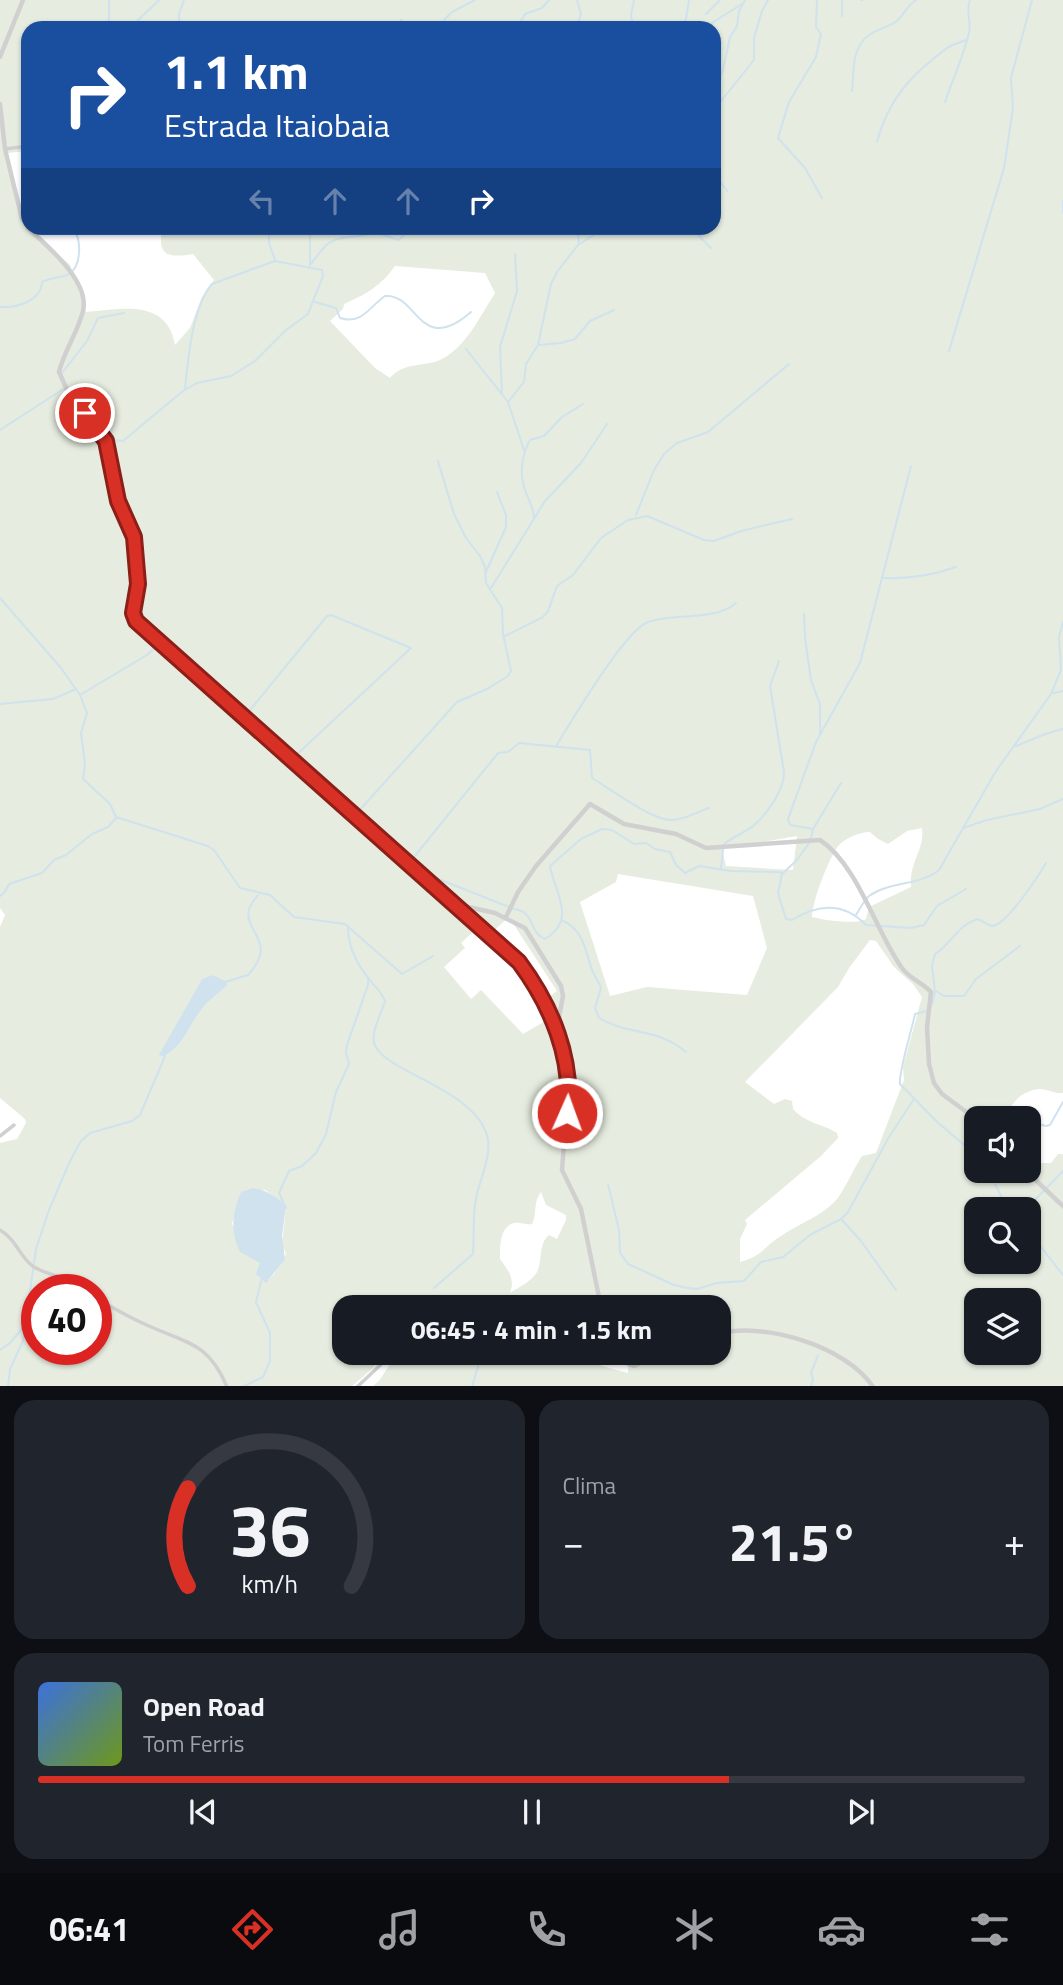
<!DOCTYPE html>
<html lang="pt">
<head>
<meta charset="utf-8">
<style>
  body { margin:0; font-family:"Titillium Web",sans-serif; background:#20242c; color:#f1f3f6; height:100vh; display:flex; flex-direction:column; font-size:26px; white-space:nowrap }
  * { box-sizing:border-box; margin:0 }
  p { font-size:23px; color:#9ea1a6 }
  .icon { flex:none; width:38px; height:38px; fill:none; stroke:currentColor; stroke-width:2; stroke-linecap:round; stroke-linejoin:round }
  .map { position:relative; height:1386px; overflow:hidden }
  .side { display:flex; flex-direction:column; gap:14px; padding:14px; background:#0d0f14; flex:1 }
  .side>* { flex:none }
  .banner { position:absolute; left:21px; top:21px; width:700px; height:214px; border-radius:21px; box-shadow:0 2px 5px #0004; background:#1a4fa0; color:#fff; overflow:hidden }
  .tools { position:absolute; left:964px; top:1106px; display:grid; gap:14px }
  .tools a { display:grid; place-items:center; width:77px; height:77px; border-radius:14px; background:#171b24; box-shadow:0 2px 5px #0004; font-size:35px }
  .speed { position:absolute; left:21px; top:1274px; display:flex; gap:14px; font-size:35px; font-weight:700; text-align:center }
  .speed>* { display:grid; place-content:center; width:91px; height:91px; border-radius:50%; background:#171b24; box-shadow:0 2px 5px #0004; line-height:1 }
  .speed .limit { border:10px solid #d22; background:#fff; color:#111 }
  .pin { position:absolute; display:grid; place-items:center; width:60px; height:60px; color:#fff; margin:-30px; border:4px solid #fff; border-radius:50%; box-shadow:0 2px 7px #0007 }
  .me { position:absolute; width:77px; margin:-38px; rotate:2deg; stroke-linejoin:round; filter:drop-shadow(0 0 5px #0008) }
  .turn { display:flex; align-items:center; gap:24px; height:147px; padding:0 28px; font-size:32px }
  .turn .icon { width:91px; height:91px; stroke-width:2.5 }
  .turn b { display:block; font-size:49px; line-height:60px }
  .lanes { display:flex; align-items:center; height:66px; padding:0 28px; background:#0003; justify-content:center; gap:35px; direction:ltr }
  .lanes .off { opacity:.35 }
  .big { font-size:52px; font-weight:700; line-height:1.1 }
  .side .widget { flex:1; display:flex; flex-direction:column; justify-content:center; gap:10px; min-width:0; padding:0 24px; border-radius:21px; background:#20242c }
  .side .dial { align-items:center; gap:0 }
  .dial svg { height:182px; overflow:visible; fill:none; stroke:#363941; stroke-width:7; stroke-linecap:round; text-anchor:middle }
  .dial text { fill:#f1f3f6; stroke:none }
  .song { display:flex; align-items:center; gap:21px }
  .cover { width:84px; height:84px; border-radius:10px; background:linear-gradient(135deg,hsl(220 70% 55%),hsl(80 70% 35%)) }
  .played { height:7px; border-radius:4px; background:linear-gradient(90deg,#d93025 70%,#363941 70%) }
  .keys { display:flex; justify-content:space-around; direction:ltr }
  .heat { display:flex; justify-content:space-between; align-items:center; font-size:38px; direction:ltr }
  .side .tiles { flex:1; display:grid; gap:14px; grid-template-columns:1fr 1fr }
  .widget:last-child { grid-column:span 2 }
  .trip { position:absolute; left:332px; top:1295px; width:399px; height:70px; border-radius:21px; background:#171b24; box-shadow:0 2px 5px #0004; font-weight:700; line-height:70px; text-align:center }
  .tab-bar { display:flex; height:112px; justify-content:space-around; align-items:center; background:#090b0e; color:#9ea1a6 }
  .tab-bar .icon { width:49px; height:49px }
  .tab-bar .selected { color:#d93025 }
  .tab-bar b { font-size:32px; color:#f1f3f6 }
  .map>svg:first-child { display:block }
  .green { fill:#e6ecdf; fill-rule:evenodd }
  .water { fill:#cfe2ee }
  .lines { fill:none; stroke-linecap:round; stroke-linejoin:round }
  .stream { stroke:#cfe2ee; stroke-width:2 }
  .minor { stroke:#d0d0d0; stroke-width:3.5 }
  .tertiary { stroke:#d0d0d0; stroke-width:4.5 }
  .route-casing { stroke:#8d1f18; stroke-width:18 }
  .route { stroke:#d93025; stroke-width:12 }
</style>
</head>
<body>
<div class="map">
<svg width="1063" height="1387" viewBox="0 0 1063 1387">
  <rect width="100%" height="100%" fill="#fff"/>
  <path class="green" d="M0,0H1063V1093C1054,1094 1048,1089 1039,1089C1025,1090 1011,1101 1008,1114H992L976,1118V1142L972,1149L976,1153V1171H1015L1020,1173L1029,1171L1034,1163H1051L1058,1154H1063V1386H373L379,1381L392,1361L401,1359L410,1364L416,1363V1358L404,1353H422L436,1363L446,1359L439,1353H575L602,1366L628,1373V1365L614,1362L605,1353H719V1307H433L427,1305L420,1307H345V1353H384L372,1369L352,1386H0V1143L17,1139L26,1123L25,1119L0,1098V927L5,915L0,908ZM28,28H714V228H162C157,256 168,258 193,254L214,280L202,297L190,328L175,345C167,298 122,309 86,312L70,265L24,223L7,153L28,151ZM395,266L485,273L495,293C480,316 466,348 440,360C424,367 403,362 390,378L375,368L330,321L343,309L344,304C365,295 381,286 395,266ZM922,828C925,850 909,861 911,887L869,907L866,919C857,925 823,920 812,917C813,899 827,864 836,849C842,839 859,832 870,832L878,839L888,844L907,831ZM797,836L793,870L726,866L722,849ZM618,874L753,896L767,948L747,995L647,987L610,996L580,902L616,882ZM509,917L557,991L540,1004L547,1020L523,1034L481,990L471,999L444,967L465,948L461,943L474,931L480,935L485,932L489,935ZM870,940L876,941L894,967L913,984L922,997L903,1067L904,1080L876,1153L862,1156C854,1168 845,1189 837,1199C821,1217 800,1223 781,1236C763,1247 764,1255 740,1262V1239L747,1224L745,1220L821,1156L838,1138L837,1133C821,1123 807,1124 793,1109L792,1101L785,1099L774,1104L745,1082L838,987L849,968ZM202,979L226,985C219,993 209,1000 202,1009C188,1026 186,1044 163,1057L160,1055ZM265,1190L286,1205L282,1244L286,1254L274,1274L266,1282L259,1270L260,1263L255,1259L232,1224L241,1192ZM541,1192L546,1205L566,1215V1220L557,1239L549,1235C538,1244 543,1260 537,1272C532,1281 519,1287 510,1293C515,1279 509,1271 500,1259C500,1247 499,1227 514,1223C520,1222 526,1225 532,1224C538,1213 532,1205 541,1192ZM976,1209H1029V1262H976ZM37,1290H96V1349H37ZM976,1300H1029V1353H976Z"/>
  <g class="water">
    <path d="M213,975L225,981L227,985C219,993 209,1000 202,1009C188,1026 186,1044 163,1057L159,1055L202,979Z"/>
    <path d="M253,1188C267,1190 275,1196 286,1205L282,1236L285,1259L266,1283L256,1274L260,1263L240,1252C230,1233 232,1212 241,1192Z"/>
  </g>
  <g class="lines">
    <g class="stream">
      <path d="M817,0L816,27L821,34L816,57L789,102L778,138L805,168L822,198"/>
      <path d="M842,0V16"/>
      <path d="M861,0H862"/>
      <path d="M706,14L720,0"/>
      <path d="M401,20V28"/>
      <path d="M444,20L452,12L475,0"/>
      <path d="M109,28V0"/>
      <path d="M130,28L159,0"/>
      <path d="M179,28V14L184,0"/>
      <path d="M517,28L525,14L542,8L549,0"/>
      <path d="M576,28L581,14L577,0"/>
      <path d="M633,28L631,15L634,0"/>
      <path d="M681,28L686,19L689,0"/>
      <path d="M704,28L742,4"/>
      <path d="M714,89L723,70L730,37L737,26L739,11L745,0"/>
      <path d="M852,91C854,72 851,48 869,35C877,29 890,27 898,20C905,13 908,5 916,0"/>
      <path d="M945,102C953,79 963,57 969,33C972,21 965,14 970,0"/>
      <path d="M714,110L754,60V38L762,11L768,0"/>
      <path d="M877,142C888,99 912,74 947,48C953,44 960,43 966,40"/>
      <path d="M714,174L728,192"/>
      <path d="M1063,201V212"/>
      <path d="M269,228V243L275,260"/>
      <path d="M577,228L579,244"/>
      <path d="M691,228L711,248"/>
      <path d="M375,232L398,240L414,228"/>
      <path d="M310,265C316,258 322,248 329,243C342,233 366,241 377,228"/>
      <path d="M310,265V228"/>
      <path d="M315,302L336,308L340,318C362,325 369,307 385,296C418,293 419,357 471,312"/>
      <path d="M0,307C17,308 41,301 42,282C52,277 63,278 69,274C82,266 82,237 72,228"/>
      <path d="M539,345L561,343L575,339L590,321L614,310"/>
      <path d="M466,349L508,402L524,450"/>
      <path d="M949,351L1004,168L1013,108L1011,78L1032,0"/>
      <path d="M62,373L87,341L98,318L124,313"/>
      <path d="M502,393L500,347L517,291L515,254"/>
      <path d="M508,402L524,382L526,364L538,345L551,284L557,272L578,245L605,228"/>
      <path d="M80,404L111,440L123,441L183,391L197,383L231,376L255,361L286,330L308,314L323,276L322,270L275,261L212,284C192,307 188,360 185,389"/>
      <path d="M0,430L65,388"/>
      <path d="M636,515L654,470L664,454L677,443L708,432L789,364"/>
      <path d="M534,518C533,506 529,501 525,490C519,474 522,454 530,440L544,436L562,417L583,404"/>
      <path d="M486,572L506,527V515L497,492"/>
      <path d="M884,578C910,579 931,576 956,567"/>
      <path d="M491,588L545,501L581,463L607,424"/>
      <path d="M0,598L61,668L80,695L87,713L81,733L85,764L83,779L110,804L116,817L208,846L214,850L240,888L270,895L294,917L345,924L402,974L433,956"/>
      <path d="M804,614L805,638L811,680L820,704V734"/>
      <path d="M505,636L543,617L548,611L557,586L573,575L601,538L628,520L647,516L704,540L714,541L741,531L792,519"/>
      <path d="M1054,693L1063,691"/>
      <path d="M80,695L147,655L159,644"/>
      <path d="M0,704L53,699L76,689"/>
      <path d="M246,715L327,616L331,615L411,648L293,758"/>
      <path d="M556,746C571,722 625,630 648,622C675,612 714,622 736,603"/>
      <path d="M1016,746L1045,734L1063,729"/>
      <path d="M305,769L421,872L514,909C536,912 528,932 545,939C578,919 554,892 550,866L581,839L602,829L612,830L634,844L646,843L655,849L670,852L676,865L685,873L699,866L731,871L780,872L782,874"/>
      <path d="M841,783L813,829L810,842L796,861L782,874L778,893L786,919L792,920C818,904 844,902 866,925L911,928L924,925L937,906L966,889"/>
      <path d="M357,813L457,702L487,689L508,676L511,671L503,634L502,608L486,583L485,567L480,556L466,538L454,514L438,461"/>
      <path d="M963,828L987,820L1040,809L1063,799"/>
      <path d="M813,829L790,825L788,819L816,742L860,663L911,466"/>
      <path d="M724,844C733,837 744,833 753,826C767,814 784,791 784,772L770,686L779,661"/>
      <path d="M410,862L498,753L508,752L519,743L590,750L592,778C609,788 653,821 672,820C684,820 697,812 709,808"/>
      <path d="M721,869L723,850"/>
      <path d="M0,896L4,893L9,884L42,873L54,860L66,855L92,834L108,827L116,818"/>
      <path d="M856,915C860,909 864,900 869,896C890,881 919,886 939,870L996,771L1051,694L1061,670L1059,637L1063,622"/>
      <path d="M561,920C582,928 585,948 591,967C593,974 598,980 601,988L595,1008L599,1018C630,1036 656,1027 686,1052"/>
      <path d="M348,927C348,947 356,963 369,979C375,987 381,991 385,1001C382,1012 371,1032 374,1043C382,1071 469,1087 486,1132C495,1154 477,1182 475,1205C473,1221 474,1238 473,1254L434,1288"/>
      <path d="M225,982L248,975C279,941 243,932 249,909C251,904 255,899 258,895"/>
      <path d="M936,991L944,996H964L976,979L1020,946"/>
      <path d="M932,1004L935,992L932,965L935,954C953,943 954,928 977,919C983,920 987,925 992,926C1006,926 1039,875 1046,863"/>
      <path d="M927,1011L915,1014C912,1029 898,1074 900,1084L936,1121L976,1155"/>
      <path d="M1029,1135L1034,1123L1046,1126L1050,1125L1063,1102"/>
      <path d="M988,1171L1008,1209"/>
      <path d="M608,1184L619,1230L620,1253L628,1264L674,1285L688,1288L697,1289L717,1283L744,1281L761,1262L783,1257L810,1235L841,1219L848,1212L889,1137L914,1099"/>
      <path d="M286,1208L279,1193L289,1171L302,1166L316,1153L326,1134L336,1092L349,1064L346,1053L347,1045L368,985V979"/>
      <path d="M842,1220L861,1241L896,1290"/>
      <path d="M1030,1233L1031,1204L1063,1171"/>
      <path d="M1030,1233L1063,1275"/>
      <path d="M0,1350L10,1343L25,1325"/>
      <path d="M8,1387L10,1369L23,1341L36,1249L49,1210L71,1159L81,1141L90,1133L132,1121L140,1115L165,1056"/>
      <path d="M242,1387L263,1377L270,1361V1333L256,1302L262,1278"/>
      <path d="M472,1387L482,1353"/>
      <path d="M811,1387L813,1379L811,1373L818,1355"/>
    </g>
    <g class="minor">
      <path d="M5,149L28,146"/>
      <path d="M0,1136L14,1125"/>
      <path d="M0,1230C17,1240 20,1258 34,1267C51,1277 66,1275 85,1290"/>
      <path d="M96,1298C113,1308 130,1318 149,1326C187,1343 209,1343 227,1387"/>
      <path d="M593,1353L611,1357"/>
      <path d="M357,1387L393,1353"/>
    </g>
    <g class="tertiary">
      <path d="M0,57L23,0"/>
      <path d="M0,104L5,149L22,219L28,227"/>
      <path d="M28,228C47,246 90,281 83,311C78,332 64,351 59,372L68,392L106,441L118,501L129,524L137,558L138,584L133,613L136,621L450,902L510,953L538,989L557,1030L569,1081L562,1170L581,1209L601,1307"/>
      <path d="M451,903L495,913L525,928L561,986L563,996L557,1028"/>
      <path d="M506,917L518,892L536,866L590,804L624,824L676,834L706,848L820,840C858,865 876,932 902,968C910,979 923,983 931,992L927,1027L929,1064L934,1083L942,1094L976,1119"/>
      <path d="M1026,1171L1063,1206"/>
      <path d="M719,1334C763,1321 848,1347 873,1387"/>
      <path d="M610,1353L611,1357L634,1366L662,1353"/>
    </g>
  </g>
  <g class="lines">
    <defs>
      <path id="route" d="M85,413L106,441L118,501L134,537L138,584L133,613L136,621L519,962C551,1005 574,1059 567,1113"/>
    </defs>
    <use href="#route" class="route-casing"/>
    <use href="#route" class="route"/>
  </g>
</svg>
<div class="tools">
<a><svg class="icon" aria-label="sound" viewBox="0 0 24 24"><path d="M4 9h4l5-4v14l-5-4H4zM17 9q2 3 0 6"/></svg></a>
<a><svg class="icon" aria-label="search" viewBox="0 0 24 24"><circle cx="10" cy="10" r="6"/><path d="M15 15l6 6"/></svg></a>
<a><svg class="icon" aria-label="layers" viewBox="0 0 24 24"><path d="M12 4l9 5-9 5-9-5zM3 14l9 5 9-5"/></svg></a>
</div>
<div class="speed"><div class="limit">40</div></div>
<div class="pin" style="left:85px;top:413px;background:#d93025"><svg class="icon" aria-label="arrive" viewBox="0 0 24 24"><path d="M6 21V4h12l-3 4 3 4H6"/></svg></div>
<svg class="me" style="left:567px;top:1113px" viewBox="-20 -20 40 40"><circle r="17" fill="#d93025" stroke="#fff" stroke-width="3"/><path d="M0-11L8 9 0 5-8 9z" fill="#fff"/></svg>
<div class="trip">06:45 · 4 min · 1.5 km</div>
<div class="banner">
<div class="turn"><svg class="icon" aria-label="right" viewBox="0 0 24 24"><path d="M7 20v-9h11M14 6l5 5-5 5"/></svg><div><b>1.1 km</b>Estrada Itaiobaia</div></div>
<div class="lanes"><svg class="icon off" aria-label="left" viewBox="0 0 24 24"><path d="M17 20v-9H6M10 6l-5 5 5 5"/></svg><svg class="icon off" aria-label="ahead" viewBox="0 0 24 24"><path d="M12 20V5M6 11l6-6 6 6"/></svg><svg class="icon off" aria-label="ahead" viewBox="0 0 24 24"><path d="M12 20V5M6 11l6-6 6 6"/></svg><svg class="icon" aria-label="right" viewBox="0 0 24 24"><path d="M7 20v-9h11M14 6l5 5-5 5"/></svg></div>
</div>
</div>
<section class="side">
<div class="tiles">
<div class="widget dial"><svg viewBox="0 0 100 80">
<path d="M14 69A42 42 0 1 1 86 69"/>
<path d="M14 69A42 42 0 0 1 14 26" stroke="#d93025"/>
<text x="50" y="56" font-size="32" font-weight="700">36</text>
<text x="50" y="72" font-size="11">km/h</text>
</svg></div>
<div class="widget"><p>Clima</p>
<div class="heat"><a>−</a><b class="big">21.5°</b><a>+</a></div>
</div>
<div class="widget">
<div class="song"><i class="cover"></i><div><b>Open Road</b><p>Tom Ferris</p></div></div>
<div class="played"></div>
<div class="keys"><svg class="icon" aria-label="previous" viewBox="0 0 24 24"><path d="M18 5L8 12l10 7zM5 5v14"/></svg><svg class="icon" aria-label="pause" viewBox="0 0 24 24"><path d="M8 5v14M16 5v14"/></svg><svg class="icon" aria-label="next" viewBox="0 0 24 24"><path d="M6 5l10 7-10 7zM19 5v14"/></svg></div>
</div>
</div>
</section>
<nav class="tab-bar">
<b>06:41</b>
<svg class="icon selected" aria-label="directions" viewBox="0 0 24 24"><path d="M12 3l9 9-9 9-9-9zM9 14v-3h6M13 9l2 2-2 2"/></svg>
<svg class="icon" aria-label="music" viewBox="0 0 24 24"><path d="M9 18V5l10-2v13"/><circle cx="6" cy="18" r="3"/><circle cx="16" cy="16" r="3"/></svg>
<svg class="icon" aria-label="phone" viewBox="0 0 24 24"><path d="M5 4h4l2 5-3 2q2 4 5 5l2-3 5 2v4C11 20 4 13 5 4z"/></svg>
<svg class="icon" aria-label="climate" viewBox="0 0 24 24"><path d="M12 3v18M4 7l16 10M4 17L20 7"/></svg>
<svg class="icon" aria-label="car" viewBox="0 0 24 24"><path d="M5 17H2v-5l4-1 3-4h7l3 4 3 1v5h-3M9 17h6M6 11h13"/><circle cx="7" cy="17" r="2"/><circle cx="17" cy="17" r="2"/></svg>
<svg class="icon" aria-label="filters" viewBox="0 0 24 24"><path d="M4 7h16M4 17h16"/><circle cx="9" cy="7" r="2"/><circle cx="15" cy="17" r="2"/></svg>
</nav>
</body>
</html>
